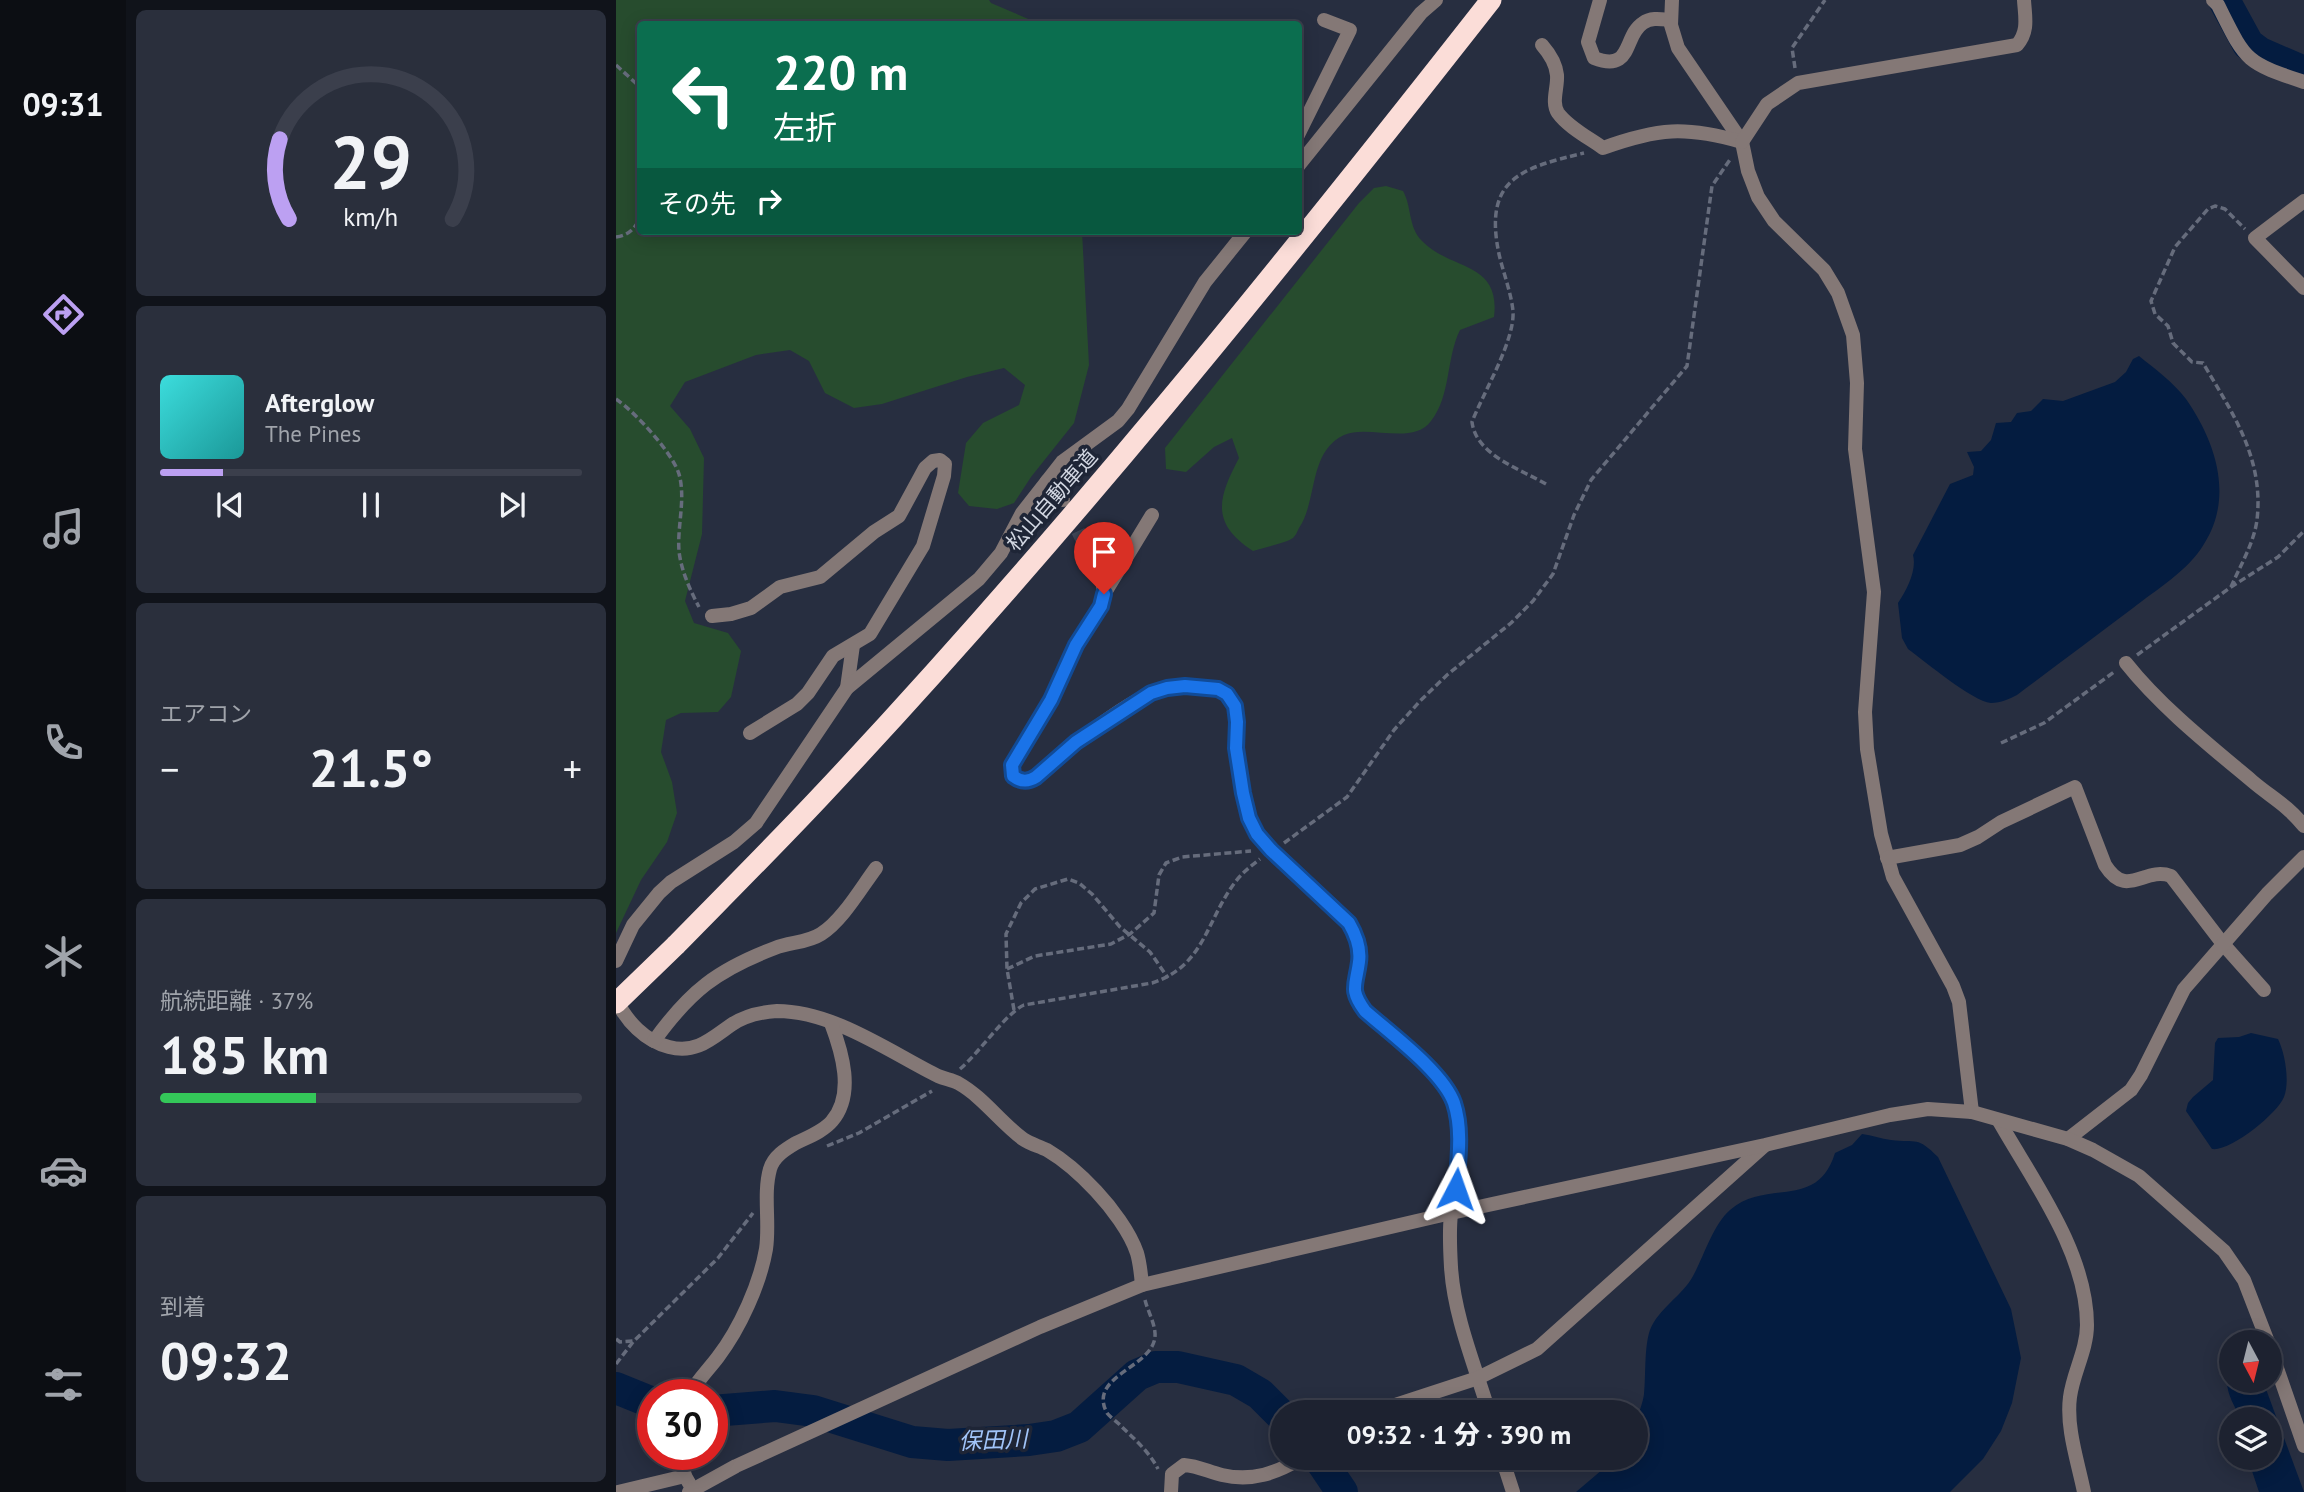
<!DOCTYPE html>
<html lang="ja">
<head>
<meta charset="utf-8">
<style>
  body { margin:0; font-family:"PT Sans","Noto Sans JP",sans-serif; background:#2a2f3c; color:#f1f3f6; height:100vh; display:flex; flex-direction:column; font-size:26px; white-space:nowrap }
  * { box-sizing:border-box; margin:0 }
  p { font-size:23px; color:#a0a4ab }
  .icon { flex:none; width:38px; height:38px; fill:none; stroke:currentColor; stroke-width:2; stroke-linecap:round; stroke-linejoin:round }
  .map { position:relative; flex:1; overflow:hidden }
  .drawer { display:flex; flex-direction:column; gap:10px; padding:10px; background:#10131a; width:490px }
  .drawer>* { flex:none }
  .top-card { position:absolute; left:21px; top:21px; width:665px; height:214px; border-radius:7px; box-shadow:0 4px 18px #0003,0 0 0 2px #3b3f4c; background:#0b6e4f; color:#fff; overflow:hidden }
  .needle { width:46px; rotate:173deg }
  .fabs { position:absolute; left:1603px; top:1330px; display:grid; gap:14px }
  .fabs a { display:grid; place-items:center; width:63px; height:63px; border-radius:50%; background:#1d2230; box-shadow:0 4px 18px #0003,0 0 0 2px #3b3f4c; font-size:35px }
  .speed { position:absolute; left:21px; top:1379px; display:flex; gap:14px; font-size:35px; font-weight:700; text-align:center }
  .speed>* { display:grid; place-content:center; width:91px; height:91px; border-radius:50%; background:#1d2230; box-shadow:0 4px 18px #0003,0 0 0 2px #3b3f4c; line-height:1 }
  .speed .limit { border:10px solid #d22; background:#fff; color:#111 }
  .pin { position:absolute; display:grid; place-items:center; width:60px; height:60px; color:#fff; margin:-72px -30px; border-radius:50% 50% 50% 0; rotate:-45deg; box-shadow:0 0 7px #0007 }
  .pin .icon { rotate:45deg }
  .me { position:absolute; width:77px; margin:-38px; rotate:4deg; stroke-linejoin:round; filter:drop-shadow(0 0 5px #0008) }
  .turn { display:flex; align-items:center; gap:24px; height:147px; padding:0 21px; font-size:32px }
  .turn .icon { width:91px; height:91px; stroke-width:2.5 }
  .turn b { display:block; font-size:49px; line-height:60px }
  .then { display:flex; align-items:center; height:66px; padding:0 21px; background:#0003; gap:14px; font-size:26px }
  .big { font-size:52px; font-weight:800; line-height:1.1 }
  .drawer .widget { flex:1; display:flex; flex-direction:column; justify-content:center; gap:10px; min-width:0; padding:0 24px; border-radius:10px; background:#2a2f3c }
  .drawer .dial { align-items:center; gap:0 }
  .dial svg { height:182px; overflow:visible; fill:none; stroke:#3b3f4c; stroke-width:7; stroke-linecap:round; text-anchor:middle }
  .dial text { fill:#f1f3f6; stroke:none }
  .song { display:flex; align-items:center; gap:21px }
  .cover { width:84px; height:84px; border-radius:10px; background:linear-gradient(135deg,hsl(180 70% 55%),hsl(180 70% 35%)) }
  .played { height:7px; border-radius:4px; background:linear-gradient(90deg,#bca0f2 15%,#3b3f4c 15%) }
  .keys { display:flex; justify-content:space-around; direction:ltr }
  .heat { display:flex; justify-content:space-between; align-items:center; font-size:38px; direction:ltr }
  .charge { height:10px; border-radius:5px; background:linear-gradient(90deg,#34c759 37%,#3b3f4c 0) }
  .trip { position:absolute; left:654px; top:1400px; width:378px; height:70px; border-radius:35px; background:#1d2230; box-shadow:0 4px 18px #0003,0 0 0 2px #3b3f4c; font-weight:800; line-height:70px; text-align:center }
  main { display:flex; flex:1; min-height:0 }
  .tab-bar { display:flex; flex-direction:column; width:126px; justify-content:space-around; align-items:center; background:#0c0e13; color:#a0a4ab }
  .tab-bar .icon { width:49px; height:49px }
  .tab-bar .active { color:#bca0f2 }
  .tab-bar b { font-size:32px; color:#f1f3f6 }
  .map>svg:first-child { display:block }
  .green { fill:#274c2e }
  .water { fill:#041c40 }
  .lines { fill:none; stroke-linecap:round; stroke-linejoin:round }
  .river { stroke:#041c40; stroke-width:32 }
  .minor-tunnel { stroke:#414758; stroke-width:14; stroke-dasharray:14 7; stroke-linecap:butt }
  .path { stroke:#666c7c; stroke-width:3.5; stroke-dasharray:7 3.5; stroke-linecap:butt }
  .minor { stroke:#847876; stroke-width:14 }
  .motorway { stroke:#fbddd8; stroke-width:21 }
  .motorway-bridge { stroke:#fbddd8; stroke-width:21 }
  .route-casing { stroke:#114b97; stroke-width:18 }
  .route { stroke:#1a73e8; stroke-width:12 }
  .labels { text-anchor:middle; stroke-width:7; stroke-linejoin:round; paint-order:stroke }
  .street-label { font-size:21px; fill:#d2d7e2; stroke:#1e2536 }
  .water-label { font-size:23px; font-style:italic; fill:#a1c4f9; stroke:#1e2536 }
</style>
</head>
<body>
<main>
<nav class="tab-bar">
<b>09:31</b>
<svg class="icon active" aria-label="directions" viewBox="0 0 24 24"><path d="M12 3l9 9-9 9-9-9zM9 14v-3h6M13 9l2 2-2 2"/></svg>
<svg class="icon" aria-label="music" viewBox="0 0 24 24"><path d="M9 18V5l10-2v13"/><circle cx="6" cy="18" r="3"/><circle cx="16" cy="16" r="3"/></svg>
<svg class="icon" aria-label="phone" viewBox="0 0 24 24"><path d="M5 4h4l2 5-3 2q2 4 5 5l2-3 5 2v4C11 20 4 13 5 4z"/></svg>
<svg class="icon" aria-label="climate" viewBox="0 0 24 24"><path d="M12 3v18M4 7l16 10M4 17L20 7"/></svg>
<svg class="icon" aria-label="car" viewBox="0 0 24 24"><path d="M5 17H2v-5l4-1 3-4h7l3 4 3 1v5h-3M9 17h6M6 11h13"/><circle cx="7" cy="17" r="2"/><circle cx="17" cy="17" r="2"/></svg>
<svg class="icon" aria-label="filters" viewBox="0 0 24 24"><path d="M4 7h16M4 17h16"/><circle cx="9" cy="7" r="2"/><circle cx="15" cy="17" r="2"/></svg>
</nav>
<section class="drawer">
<div class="widget dial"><svg viewBox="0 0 100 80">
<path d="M14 69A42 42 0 1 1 86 69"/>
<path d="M14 69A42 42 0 0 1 10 34" stroke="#bca0f2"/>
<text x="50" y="56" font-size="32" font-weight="700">29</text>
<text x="50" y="72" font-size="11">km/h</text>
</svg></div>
<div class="widget">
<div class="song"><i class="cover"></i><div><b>Afterglow</b><p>The Pines</p></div></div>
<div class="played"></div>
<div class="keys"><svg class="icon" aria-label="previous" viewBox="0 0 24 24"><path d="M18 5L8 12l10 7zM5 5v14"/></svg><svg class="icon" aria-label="pause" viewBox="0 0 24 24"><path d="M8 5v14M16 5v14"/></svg><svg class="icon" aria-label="next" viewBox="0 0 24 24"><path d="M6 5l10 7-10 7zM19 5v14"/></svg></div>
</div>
<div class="widget"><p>エアコン</p>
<div class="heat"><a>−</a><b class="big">21.5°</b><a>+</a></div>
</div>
<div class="widget"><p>航続距離 · 37%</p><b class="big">185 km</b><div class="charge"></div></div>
<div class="widget"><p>到着</p><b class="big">09:32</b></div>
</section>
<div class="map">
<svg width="1688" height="1492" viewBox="0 0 1688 1492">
  <rect width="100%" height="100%" fill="#272e40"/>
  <g class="green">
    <path d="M0,0H373L375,3L424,24H24V231H466L473,365L458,423L415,477L398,503L381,509L353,506L342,493L350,443L367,423L403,405L409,385L388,368L351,377L266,404L238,408L209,393L193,361L174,350L140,355L69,382L54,406L74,429L88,458L86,534L69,601L78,623L112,633L125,651L115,697L102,712L65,713L50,720L45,752L56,782L61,813L51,842L25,880L0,933Z"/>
    <path d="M770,186L787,191C796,207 792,227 806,241C835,271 885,261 878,317L844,330C830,358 835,396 815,421C797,446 752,424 728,435C692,452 702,500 683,528C681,532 680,535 677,538C670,543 646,548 637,551C594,523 602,498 623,458L616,438L598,447L570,472L550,469L549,448L743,203L758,188Z"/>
  </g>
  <g class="water">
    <path d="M1523,356C1539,369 1557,382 1570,399C1600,442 1618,497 1588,544C1572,571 1541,589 1517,608C1478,637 1440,666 1401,695C1393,699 1385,703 1375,703C1356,701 1310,662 1292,649L1286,638L1282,603C1291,590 1301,570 1297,555L1334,484L1357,475L1358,467L1351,452L1365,451L1375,440L1380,423L1395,422L1401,413L1415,411L1427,399L1447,401L1499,382L1510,372L1517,359Z"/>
    <path d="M1635,1033L1662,1039C1669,1053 1674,1082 1668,1097C1661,1114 1614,1152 1596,1149L1570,1111L1572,1103L1577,1097L1597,1080L1599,1043L1602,1038L1623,1037Z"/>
    <path d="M1246,1134C1256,1135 1265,1139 1275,1140C1301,1143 1301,1136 1322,1157L1395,1309L1405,1358L1396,1403L1385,1431L1367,1459L1334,1492H960L1000,1458H1020C1020,1446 1018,1432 1021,1420C1023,1411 1027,1403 1028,1394C1030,1376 1028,1347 1034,1330C1042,1309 1067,1295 1077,1276C1088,1256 1097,1225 1114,1210C1151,1178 1201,1211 1219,1153L1236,1145Z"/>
    <path d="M1615,1373V1381H1647L1688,1492H1643L1636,1471L1637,1458H1654V1419H1624C1618,1403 1608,1392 1612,1374Z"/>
  </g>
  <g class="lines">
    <g class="river">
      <path d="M1608,0L1632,44L1644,53L1688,72"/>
      <path d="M0,1388L37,1403"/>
      <path d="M96,1411L159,1406L197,1411L296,1442L332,1445L413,1440L440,1436L463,1427L521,1375L540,1367H562L620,1380L644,1394L667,1417"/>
      <path d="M703,1458L726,1492"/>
    </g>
    <path class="minor-tunnel" d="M453,512L480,568"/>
    <g class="path">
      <path d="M0,65L24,87"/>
      <path d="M1179,68L1176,48L1209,0"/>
      <path d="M0,237C13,235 19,229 24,217"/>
      <path d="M0,399C19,412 56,452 63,474C70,499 61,526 63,551C65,570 74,590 83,607"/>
      <path d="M930,484C904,469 860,455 856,422C867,393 899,341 897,311C895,292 887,272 883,254C867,178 906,168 968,153"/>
      <path d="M1615,587C1624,566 1638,543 1641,520C1648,458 1617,414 1587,363L1576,362L1557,343L1552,326L1539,314L1535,301L1559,247L1592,209L1599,206L1609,209L1629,229"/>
      <path d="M1521,655L1615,587L1662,557L1688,531"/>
      <path d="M1385,743L1428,723L1498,672"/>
      <path d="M668,843L731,797L778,730L804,701L831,675L895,623L917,601L937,574L958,515L975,480L1071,366L1096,186L1115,158"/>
      <path d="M391,969L419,956L495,944L514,934L538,913L543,875L550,863L566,857L635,851"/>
      <path d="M398,1010L391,969L390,934L405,903L419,889L452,879L463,883L476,894L504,927L534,952L552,978"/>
      <path d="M344,1069C363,1053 390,1013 408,1005L536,983C589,966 590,920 620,881C627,872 635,866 644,859"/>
      <path d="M211,1146L243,1133L316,1091"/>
      <path d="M529,1300C532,1312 540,1325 539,1337C536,1368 471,1376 491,1413C494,1417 500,1421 503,1424C517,1438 533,1451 542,1469"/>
      <path d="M0,1339L4,1342L18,1341L102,1258L137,1213"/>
      <path d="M0,1364L17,1342"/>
    </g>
    <g class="minor">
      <path d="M984,0L972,42L978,58C1017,73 1007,36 1027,23C1035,17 1045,19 1055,20"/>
      <path d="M1056,0L1055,25L1062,48L1126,142L1132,171L1142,197L1158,221L1208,270L1222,293L1237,335L1241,383L1239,449L1258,592L1249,712L1251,749L1265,834L1277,877L1337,986L1343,1002L1356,1112"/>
      <path d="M1597,0L1602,5C1630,61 1628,62 1688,82"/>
      <path d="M926,45C933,53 940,64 941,75C942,88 935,102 942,113C952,127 973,138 987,148C1042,128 1069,126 1126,142"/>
      <path d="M682,135L734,30L708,20"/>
      <path d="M1126,142L1151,104L1182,83L1401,45C1413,31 1409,17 1408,0"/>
      <path d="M682,166L805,13L820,0"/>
      <path d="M1688,201L1639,238L1688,288"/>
      <path d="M431,481L447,500"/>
      <path d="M480,568L487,585L488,594L485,606L460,645L435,700L396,765C392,781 409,784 420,777C450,751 513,696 551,688C561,686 573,686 583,686C598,687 612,690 618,705C624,718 619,733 620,747C622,773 627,806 639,830C646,844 660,854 671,865C692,884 715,902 733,923C740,935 745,948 743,962C740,986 732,989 749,1011C775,1034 826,1070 838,1102C851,1137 838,1178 835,1214C833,1231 834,1250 835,1267C838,1316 859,1366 873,1412"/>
      <path d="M488,594L536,515"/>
      <path d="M96,616L115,614L135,608L164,587L204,577L258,532L283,516L309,468L317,461L324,460L329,464L328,476L307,546L254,634L217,656L192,693L181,704L134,733"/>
      <path d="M1510,663C1544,706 1593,745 1636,781C1656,798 1670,804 1688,826"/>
      <path d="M231,688L237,645"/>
      <path d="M1271,858L1344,845L1362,837L1385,822L1459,787L1489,865C1511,900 1528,866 1555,876L1607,944L1648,990"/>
      <path d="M0,961L17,925L43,893L55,882L118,842L140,823L231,688L363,579L385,553L406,513L446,462L502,421L512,409L589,282L630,231"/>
      <path d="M0,999C10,1021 29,1041 53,1047C80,1054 95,1039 115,1025C128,1016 146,1012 161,1011C217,1011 274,1052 322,1076C329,1079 336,1080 342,1083C367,1097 384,1122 407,1139C414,1144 423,1146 431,1150C448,1160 466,1176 480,1191C495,1207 514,1232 521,1253C524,1263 525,1274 526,1285"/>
      <path d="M38,1041C74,991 101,970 159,948C174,942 191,943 205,934C226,921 245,888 260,868"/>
      <path d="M1383,1121C1417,1181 1471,1253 1471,1325C1471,1350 1457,1373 1454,1397C1450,1428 1462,1462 1468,1492"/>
      <path d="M1452,1139L1515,1090L1525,1075L1568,989L1651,894L1688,857"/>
      <path d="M1654,1348L1688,1446"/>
      <path d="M73,1395C81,1381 93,1369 102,1357C124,1328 144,1284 150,1249C154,1223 147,1194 154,1169C158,1156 170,1149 180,1143C192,1137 208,1131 216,1121C239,1094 226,1052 215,1023"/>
      <path d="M758,1412L862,1378L921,1349L1148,1146"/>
      <path d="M64,1454L69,1476L73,1483"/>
      <path d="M886,1458L897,1492"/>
      <path d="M2,1492L69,1476"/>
      <path d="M73,1492L120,1466L424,1327L526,1285L835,1213L1149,1145L1274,1115L1312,1109L1356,1112L1452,1139L1477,1150L1523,1176L1608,1251L1628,1280L1652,1342"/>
      <path d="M555,1492L556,1474L568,1465C582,1466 593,1472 606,1475C637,1482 660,1473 686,1458"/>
    </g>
    <path class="motorway" d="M60,945C108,896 157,847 204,797C442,544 661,273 875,0"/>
    <path class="motorway-bridge" d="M0,1003L60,945"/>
  </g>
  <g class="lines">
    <defs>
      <path id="route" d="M488,594L485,606L460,645L435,700L396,765L397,776C405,782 412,782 420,777L460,742L535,693L551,688L569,686L602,689L611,694L619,706L621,722L620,748L627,793L633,818L641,834L655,850L733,923C740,935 745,948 743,962C740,986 733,989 749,1011C775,1034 827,1072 838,1103C847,1130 842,1162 840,1189"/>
    </defs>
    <use href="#route" class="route-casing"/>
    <use href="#route" class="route"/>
  </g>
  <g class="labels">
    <g class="street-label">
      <text transform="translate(436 500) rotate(-49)" y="7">松山自動車道</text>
    </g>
    <g class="water-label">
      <text transform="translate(377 1440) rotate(-2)" y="8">保田川</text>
    </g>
  </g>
</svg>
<div class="fabs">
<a><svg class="needle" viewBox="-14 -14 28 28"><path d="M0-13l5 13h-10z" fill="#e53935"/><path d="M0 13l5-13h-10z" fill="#a0a4ab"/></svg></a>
<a><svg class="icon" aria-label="layers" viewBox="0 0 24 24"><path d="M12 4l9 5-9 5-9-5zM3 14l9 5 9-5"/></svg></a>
</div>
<div class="speed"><div class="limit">30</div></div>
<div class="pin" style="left:488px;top:594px;background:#d93025"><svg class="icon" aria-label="arrive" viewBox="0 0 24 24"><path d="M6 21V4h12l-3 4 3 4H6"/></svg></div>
<svg class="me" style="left:840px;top:1189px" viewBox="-20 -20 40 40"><path d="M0-17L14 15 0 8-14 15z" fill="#1a73e8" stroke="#fff" stroke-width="4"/></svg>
<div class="trip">09:32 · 1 分 · 390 m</div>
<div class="top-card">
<div class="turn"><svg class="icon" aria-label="left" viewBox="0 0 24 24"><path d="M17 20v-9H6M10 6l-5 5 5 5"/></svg><div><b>220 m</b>左折</div></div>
<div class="then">その先<svg class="icon" aria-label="right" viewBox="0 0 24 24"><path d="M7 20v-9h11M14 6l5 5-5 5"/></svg></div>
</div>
</div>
</main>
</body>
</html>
